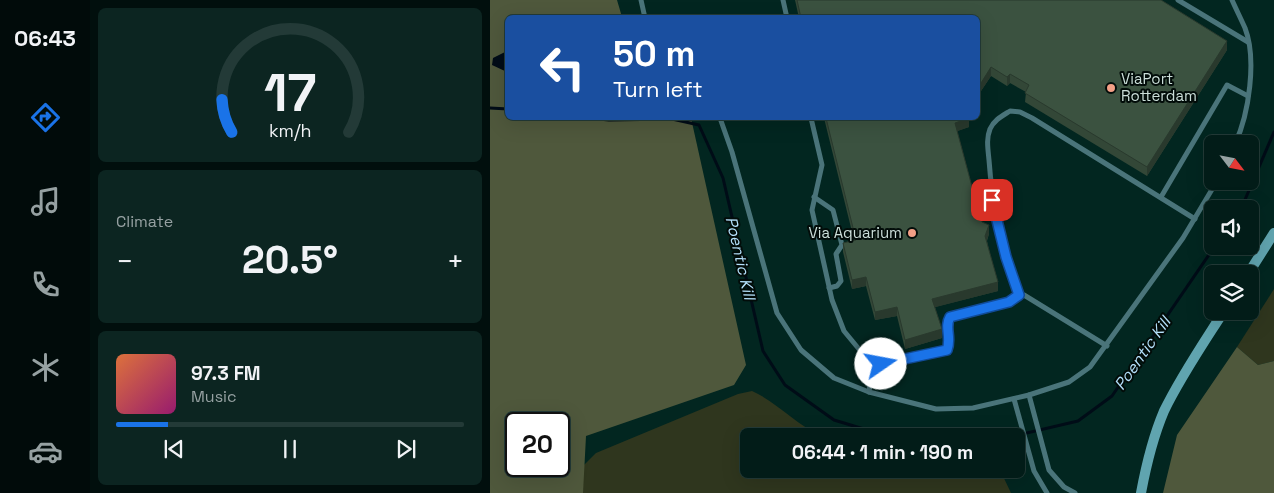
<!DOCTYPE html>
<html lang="en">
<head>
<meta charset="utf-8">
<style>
  body { margin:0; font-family:"Space Grotesk",sans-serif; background:#0c2521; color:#f1f3f6; height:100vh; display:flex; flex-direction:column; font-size:19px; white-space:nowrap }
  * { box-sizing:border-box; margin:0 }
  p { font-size:16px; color:#96a1a2 }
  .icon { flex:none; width:28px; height:28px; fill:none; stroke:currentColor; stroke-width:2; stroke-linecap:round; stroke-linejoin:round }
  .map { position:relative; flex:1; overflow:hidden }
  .sheet { display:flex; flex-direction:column; gap:8px; padding:8px; background:#010f0d; width:400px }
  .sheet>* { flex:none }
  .banner { position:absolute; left:15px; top:15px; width:475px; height:105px; border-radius:8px; box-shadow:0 5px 20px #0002,0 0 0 1px #233a37; background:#1a4fa0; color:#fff; overflow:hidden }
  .needle { width:32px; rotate:122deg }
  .controls { position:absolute; left:714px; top:135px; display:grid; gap:10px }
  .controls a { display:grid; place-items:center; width:55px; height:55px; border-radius:8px; background:#021c18; box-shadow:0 5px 20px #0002,0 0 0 1px #233a37; font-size:25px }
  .speed { position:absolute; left:15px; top:412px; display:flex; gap:10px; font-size:25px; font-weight:700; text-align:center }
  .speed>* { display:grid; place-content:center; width:65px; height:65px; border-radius:50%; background:#021c18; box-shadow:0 5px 20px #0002,0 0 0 1px #233a37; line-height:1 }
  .speed .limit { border:2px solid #111; border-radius:8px; background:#fff; color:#111 }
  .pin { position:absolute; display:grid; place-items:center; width:42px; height:42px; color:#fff; margin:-21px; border-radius:10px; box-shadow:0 2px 8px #0006 }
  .me { position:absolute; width:55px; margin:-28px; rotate:78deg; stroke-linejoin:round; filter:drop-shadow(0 0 4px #0008) }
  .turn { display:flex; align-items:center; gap:18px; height:105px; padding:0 25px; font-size:22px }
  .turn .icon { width:65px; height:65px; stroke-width:2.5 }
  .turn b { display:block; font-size:35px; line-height:42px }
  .big { font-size:38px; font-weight:700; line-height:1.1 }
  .sheet .card { flex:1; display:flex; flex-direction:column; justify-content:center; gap:8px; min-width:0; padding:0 18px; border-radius:8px; background:#0c2521 }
  .sheet .dial { align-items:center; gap:0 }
  .dial svg { height:130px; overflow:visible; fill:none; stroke:#233a37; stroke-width:7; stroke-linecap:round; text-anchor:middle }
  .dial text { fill:#f1f3f6; stroke:none }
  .song { display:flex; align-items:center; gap:15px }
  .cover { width:60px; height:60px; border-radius:8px; background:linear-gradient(135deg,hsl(20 70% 55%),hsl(320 70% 35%)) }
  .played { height:5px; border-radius:2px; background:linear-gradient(90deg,#1a73e8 15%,#233a37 15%) }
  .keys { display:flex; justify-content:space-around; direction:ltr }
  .heat { display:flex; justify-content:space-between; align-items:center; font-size:28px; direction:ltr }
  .trip { position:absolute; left:250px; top:428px; width:285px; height:50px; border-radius:8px; background:#021c18; box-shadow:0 5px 20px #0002,0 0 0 1px #233a37; font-weight:700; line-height:50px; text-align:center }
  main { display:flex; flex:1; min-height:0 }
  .dock { display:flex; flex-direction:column; width:90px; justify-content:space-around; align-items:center; background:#010b0a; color:#96a1a2 }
  .dock .icon { width:35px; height:35px }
  .dock .on { color:#1a73e8 }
  .dock b { font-size:22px; color:#f1f3f6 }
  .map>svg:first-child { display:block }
  .green { fill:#2f361e }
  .forest { fill:#4f583c; fill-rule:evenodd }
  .water { fill:#000c17 }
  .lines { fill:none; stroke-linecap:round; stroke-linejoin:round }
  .stream { stroke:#000c17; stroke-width:3 }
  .lane { stroke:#4a747a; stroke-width:5 }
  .secondary { stroke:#60a4af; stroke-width:10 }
  .wall { fill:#334737 }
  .shaded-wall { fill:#29392d }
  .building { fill:#3b5240; stroke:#29392d }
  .route-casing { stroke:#114b97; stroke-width:12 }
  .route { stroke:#1a73e8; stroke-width:9 }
  .poi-dot { fill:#f39f86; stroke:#020c09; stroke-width:2 }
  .labels { text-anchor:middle; stroke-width:4; stroke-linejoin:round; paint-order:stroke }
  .poi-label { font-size:15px; fill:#cbded9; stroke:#020c09; text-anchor:start }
  .water-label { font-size:16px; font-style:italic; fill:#b3dffa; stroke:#020c09 }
</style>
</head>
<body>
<main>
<nav class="dock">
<b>06:43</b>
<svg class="icon on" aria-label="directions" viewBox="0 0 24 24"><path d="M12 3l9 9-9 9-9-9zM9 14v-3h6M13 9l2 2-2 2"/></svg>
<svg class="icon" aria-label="music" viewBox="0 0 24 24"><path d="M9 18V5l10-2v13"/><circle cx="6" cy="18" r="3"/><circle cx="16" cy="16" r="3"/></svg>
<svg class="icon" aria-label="phone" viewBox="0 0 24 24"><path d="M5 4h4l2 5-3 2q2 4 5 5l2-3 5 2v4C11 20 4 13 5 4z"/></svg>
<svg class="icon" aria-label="climate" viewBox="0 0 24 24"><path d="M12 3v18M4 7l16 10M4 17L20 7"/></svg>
<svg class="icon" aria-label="car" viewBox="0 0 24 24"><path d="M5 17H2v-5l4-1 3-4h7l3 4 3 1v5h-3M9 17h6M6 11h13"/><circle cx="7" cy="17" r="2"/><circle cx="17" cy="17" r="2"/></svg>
</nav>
<section class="sheet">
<div class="card dial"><svg viewBox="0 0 100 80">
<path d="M14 69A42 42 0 1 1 86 69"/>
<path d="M14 69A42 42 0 0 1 8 49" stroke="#1a73e8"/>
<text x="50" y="56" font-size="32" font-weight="700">17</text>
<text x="50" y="72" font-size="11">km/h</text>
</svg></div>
<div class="card"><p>Climate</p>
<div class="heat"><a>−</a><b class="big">20.5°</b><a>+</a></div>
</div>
<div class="card">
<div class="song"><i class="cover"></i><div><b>97.3 FM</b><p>Music</p></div></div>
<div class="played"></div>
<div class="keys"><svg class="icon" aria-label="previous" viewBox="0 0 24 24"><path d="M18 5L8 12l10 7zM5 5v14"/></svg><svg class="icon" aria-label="pause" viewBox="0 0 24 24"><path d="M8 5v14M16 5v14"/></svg><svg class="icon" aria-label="next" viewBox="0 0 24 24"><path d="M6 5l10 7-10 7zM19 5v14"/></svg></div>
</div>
</section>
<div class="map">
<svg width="784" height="493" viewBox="0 0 784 493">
  <rect width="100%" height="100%" fill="#022620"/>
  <g class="green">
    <path d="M784,289V361L768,365L747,347Z"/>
    <path d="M262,391C287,402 306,425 332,436H259V469H448L459,472L473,469H505L511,472L521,493H90V469L106,453L248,394Z"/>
  </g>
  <g class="forest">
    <path d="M0,0H127L132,17L18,18V118H201L256,365L244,385L96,436L93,493H0ZM26,424H69V466H26Z"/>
    <path d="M747,347L768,365L784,361V493H673L687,435Z"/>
  </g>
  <path class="water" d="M17,51V72L2,65L3,58Z"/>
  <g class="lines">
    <g class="stream">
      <path d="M0,108L18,109"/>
      <path d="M98,118L119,120L182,119L209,125L233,178L273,351L295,385L344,420L397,436"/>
      <path d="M751,209L784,132"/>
      <path d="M524,436L588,421L622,396L725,246"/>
    </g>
    <g class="lane">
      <path d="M151,0L155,18"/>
      <path d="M293,0L297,18"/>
      <path d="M688,0L758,42"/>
      <path d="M742,0C746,9 751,19 755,28C767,59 759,114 745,144"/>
      <path d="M230,118L242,152L287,313L311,350L344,378L379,392L446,409L483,408L539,395L579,382L600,367L693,238L727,181"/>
      <path d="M321,118L332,165L322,210L342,300L354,331L378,360L391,364L457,349C462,338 454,327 460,317L519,302L529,295C514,250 502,207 499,160C498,149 496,139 500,129C504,120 512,116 520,111L530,112L542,118L705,219"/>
      <path d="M324,197L343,210L352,245L346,254L351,281L347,286L339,288"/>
      <path d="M671,197L737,85L758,96"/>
      <path d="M529,295H534L617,346"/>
      <path d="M379,392L383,362"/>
      <path d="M539,395L559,470L574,487L585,493"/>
      <path d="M524,399L544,471L557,493"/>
    </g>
    <g class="secondary">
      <path d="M758,274L784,233"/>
      <path d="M651,493C656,466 663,437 674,411C691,376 713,344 734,311"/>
    </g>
  </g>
  <g class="wall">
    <path d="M305,0H671L737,50L657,176L535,102L536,92L520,83L517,86L501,76L491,91L488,90V18H309Z"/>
    <path d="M334,118H479V127L467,131L485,198L494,217L490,218L492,222L499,234L497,241L508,291L445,307L452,338L415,349L407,316L385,320L376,286L362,289L353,252V243L364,240Z"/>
  </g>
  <g class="shaded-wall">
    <path d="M737,41V50L657,176V167Z"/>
    <path d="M501,67V76L491,91V83Z"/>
    <path d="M520,74V83L517,86V77Z"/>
    <path d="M479,118V127L465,132V123Z"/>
    <path d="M494,208V217L488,219V210Z"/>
    <path d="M499,225V234L495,245V236Z"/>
    <path d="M376,277V286L362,289V280Z"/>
    <path d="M508,282V291L442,308V299Z"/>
    <path d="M407,307V316L385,320V312Z"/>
    <path d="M452,329V338L415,349V340Z"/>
  </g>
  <g class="building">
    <path d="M307,0H671L737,41L657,167L535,93L539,85L520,74L517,77L501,67L491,83L488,81V18H311Z"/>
    <path d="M336,118H479L465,123L485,198L494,208L488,210L492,222L499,225L495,236L508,282L442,299L452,329L415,340L407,307L385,312L376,277L362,280L353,243L366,240Z"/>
  </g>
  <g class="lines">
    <defs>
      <path id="route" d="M391,364L457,350C462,338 454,327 460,317L519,302L529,295L516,257L502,200"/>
    </defs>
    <use href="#route" class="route-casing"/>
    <use href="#route" class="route"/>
  </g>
  <g class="poi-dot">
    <circle cx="621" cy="88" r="5"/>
    <circle cx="422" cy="233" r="5"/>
  </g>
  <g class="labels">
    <g class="poi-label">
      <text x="631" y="84">ViaPort<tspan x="631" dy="17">Rotterdam</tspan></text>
      <text x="412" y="238" text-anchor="end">Via Aquarium</text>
    </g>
    <g class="water-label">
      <text transform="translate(251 258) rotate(77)" y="6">Poentic Kill</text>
      <text transform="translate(652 353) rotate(-55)" y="6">Poentic Kill</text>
    </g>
  </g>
</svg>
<div class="controls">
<a><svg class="needle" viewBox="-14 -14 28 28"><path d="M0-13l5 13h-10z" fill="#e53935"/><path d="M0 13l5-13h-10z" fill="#96a1a2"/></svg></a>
<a><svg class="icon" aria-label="sound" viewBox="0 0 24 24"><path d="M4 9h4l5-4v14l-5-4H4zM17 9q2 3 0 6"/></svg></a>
<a><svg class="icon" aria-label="layers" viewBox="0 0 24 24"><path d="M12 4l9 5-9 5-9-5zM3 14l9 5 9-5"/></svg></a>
</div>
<div class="speed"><div class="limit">20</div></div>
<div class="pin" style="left:502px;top:200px;background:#d93025"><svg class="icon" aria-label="arrive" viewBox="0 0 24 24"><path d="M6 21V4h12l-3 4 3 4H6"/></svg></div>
<svg class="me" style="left:391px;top:364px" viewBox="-20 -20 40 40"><circle r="19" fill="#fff"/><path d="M0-13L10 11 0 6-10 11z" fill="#1a73e8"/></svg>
<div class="trip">06:44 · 1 min · 190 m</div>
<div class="banner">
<div class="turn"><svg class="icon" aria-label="left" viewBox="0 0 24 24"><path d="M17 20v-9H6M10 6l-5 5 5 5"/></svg><div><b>50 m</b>Turn left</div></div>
</div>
</div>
</main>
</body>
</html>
